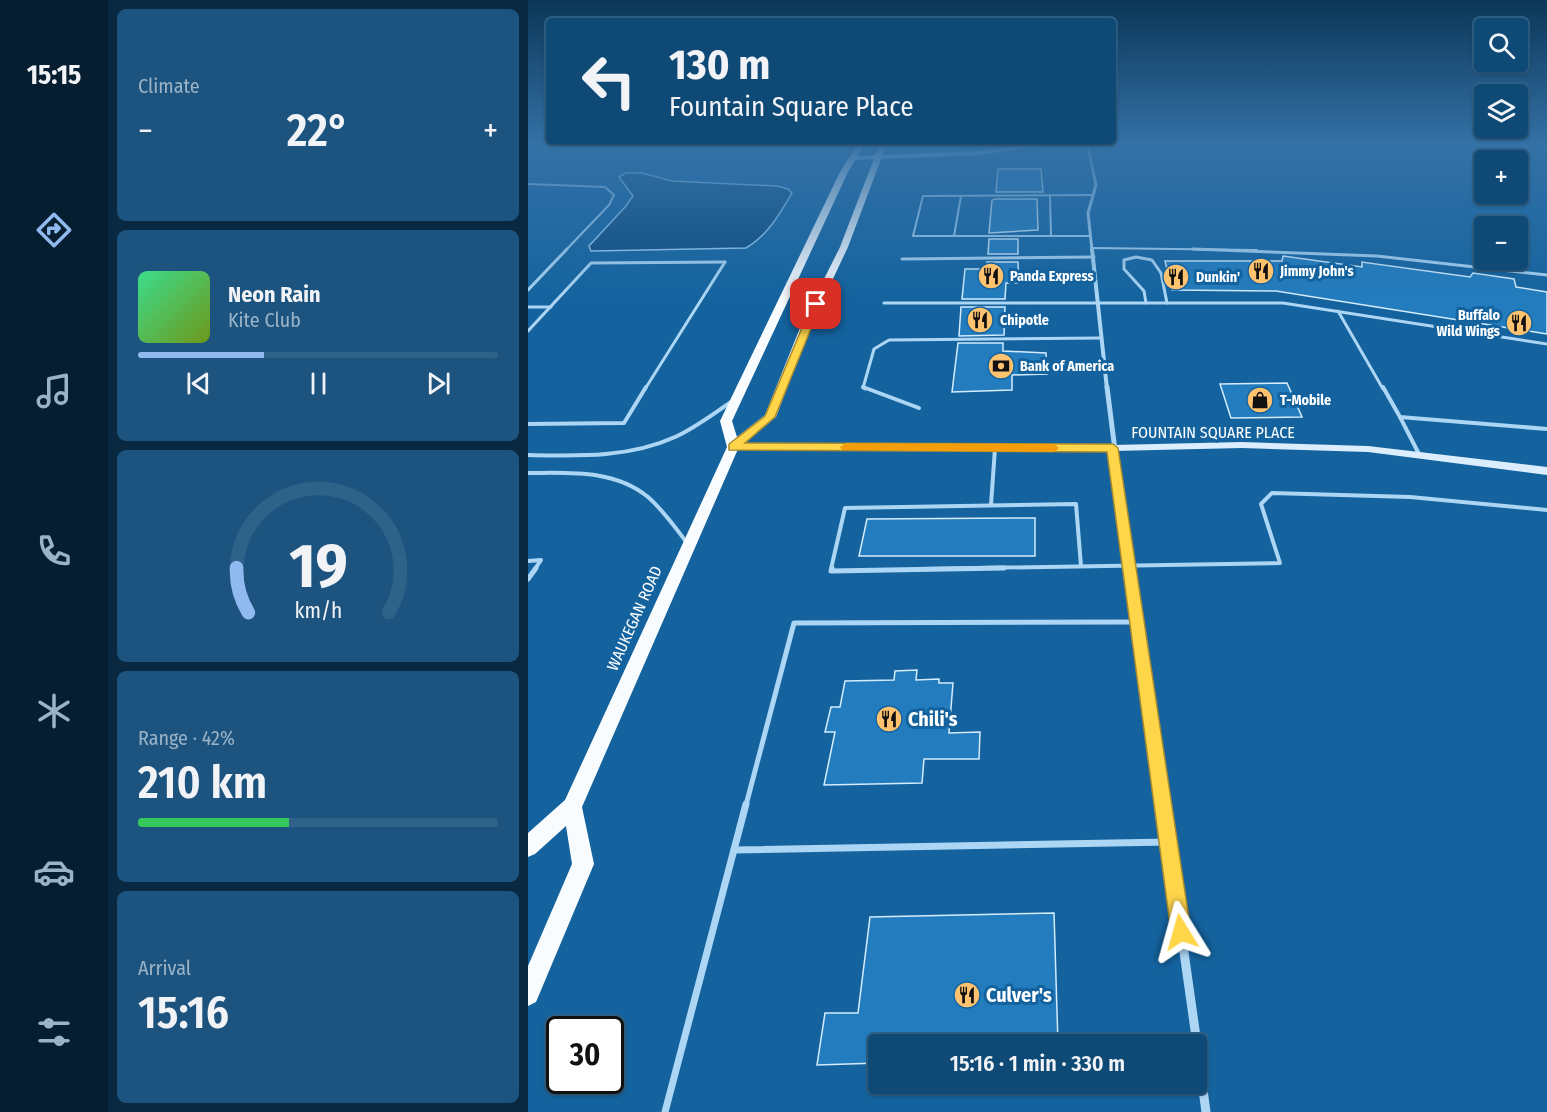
<!DOCTYPE html>
<html lang="en">
<head>
<meta charset="utf-8">
<style>
  body { margin:0; font-family:"Fira Sans Condensed",sans-serif; background:#1d547f; color:#f1f3f6; height:100vh; display:flex; flex-direction:column; font-size:22px; white-space:nowrap }
  * { box-sizing:border-box; margin:0 }
  p { font-size:20px; color:#9bb3c6 }
  .icon { flex:none; width:33px; height:33px; fill:none; stroke:currentColor; stroke-width:2; stroke-linecap:round; stroke-linejoin:round }
  .map { position:relative; flex:1; overflow:hidden }
  .side { display:flex; flex-direction:column; gap:9px; padding:9px; background:#082941; width:420px }
  .side>* { flex:none }
  .hud { position:absolute; left:18px; top:18px; width:570px; height:126px; border-radius:6px; box-shadow:0 2px 4px #0004,0 0 0 2px #2f6289; background:#0f4a77; color:#f1f3f6; overflow:hidden }
  .tools { position:absolute; left:946px; top:18px; display:grid; gap:12px }
  .tools a { display:grid; place-items:center; width:54px; height:54px; border-radius:6px; background:#0f4a77; box-shadow:0 2px 4px #0004,0 0 0 2px #2f6289; font-size:30px }
  .speed { position:absolute; left:18px; top:1016px; display:flex; gap:12px; font-size:30px; font-weight:700; text-align:center }
  .speed>* { display:grid; place-content:center; width:78px; height:78px; border-radius:50%; background:#0f4a77; box-shadow:0 2px 4px #0004,0 0 0 2px #2f6289; line-height:1 }
  .speed .limit { border:3px solid #111; border-radius:9px; background:#fff; color:#111 }
  .pin { position:absolute; display:grid; place-items:center; width:51px; height:51px; color:#fff; margin:-26px; border-radius:12px; box-shadow:0 3px 9px #0006 }
  .me { position:absolute; width:66px; margin:-33px; rotate:352deg; stroke-linejoin:round; filter:drop-shadow(0 0 4px #0008) }
  .turn { display:flex; align-items:center; gap:21px; height:126px; padding:0 24px; font-size:27px }
  .turn .icon { width:78px; height:78px; stroke-width:2.5 }
  .turn b { display:block; font-size:42px; line-height:51px }
  .big { font-size:45px; font-weight:600; line-height:1.1 }
  .side .widget { flex:1; display:flex; flex-direction:column; justify-content:center; gap:9px; min-width:0; padding:0 21px; border-radius:9px; background:#1d547f }
  .side .dial { align-items:center; gap:0 }
  .dial svg { height:156px; overflow:visible; fill:none; stroke:#2f6289; stroke-width:7; stroke-linecap:round; text-anchor:middle }
  .dial text { fill:#f1f3f6; stroke:none }
  .song { display:flex; align-items:center; gap:18px }
  .cover { width:72px; height:72px; border-radius:9px; background:linear-gradient(135deg,hsl(150 70% 55%),hsl(80 70% 35%)) }
  .played { height:6px; border-radius:3px; background:linear-gradient(90deg,#90b9f0 35%,#2f6289 35%) }
  .keys { display:flex; justify-content:space-around; direction:ltr }
  .heat { display:flex; justify-content:space-between; align-items:center; font-size:33px; direction:ltr }
  .charge { height:9px; border-radius:4px; background:linear-gradient(90deg,#34c759 42%,#2f6289 0) }
  .trip { position:absolute; left:340px; top:1034px; width:339px; height:60px; border-radius:6px; background:#0f4a77; box-shadow:0 2px 4px #0004,0 0 0 2px #2f6289; font-weight:600; line-height:60px; text-align:center }
  main { display:flex; flex:1; min-height:0 }
  .menu { display:flex; flex-direction:column; width:108px; justify-content:space-around; align-items:center; background:#061e30; color:#9bb3c6 }
  .menu .icon { width:42px; height:42px }
  .menu .active { color:#90b9f0 }
  .menu b { font-size:27px; color:#f1f3f6 }
  .map>svg:first-child { display:block }
  .water { fill:#0d4a7b; stroke:#9ed3f7; stroke-width:1.5 }
  .building { fill:#227cbd; stroke:#d4ecfd; stroke-width:1.5 }
  .lines { fill:none; stroke-linecap:round; stroke-linejoin:round }
  .lane-far4 { stroke:#acd6f4; stroke-width:2 }
  .lane-far3 { stroke:#acd6f4; stroke-width:3 }
  .lane-far2 { stroke:#acd6f4; stroke-width:4 }
  .lane-far1 { stroke:#acd6f4; stroke-width:5 }
  .lane { stroke:#acd6f4; stroke-width:7 }
  .street-far4 { stroke:#acd6f4; stroke-width:3 }
  .street-far3 { stroke:#acd6f4; stroke-width:4 }
  .street-far2 { stroke:#acd6f4; stroke-width:5 }
  .street-far1 { stroke:#acd6f4; stroke-width:7 }
  .street { stroke:#acd6f4; stroke-width:9 }
  .secondary { fill:#dceefd; fill-rule:evenodd }
  .primary { fill:#f9fcff; fill-rule:evenodd }
  .route { fill:#ffd54a; stroke:#a68a30; stroke-width:1.5 }
  .slow { fill:#f59e0b }
  .labels { text-anchor:middle; stroke-width:6; stroke-linejoin:round; paint-order:stroke }
  .far-poi-label { font-size:14px; font-weight:bold; fill:#fff; stroke:#14639f; text-anchor:start }
  .street-label { font-size:16px; fill:#fff; stroke:#14639f }
  .near-poi-label { font-size:20px; font-weight:bold; fill:#fff; stroke:#14639f; text-anchor:start }
</style>
</head>
<body>
<main>
<nav class="menu">
<b>15:15</b>
<svg class="icon active" aria-label="directions" viewBox="0 0 24 24"><path d="M12 3l9 9-9 9-9-9zM9 14v-3h6M13 9l2 2-2 2"/></svg>
<svg class="icon" aria-label="music" viewBox="0 0 24 24"><path d="M9 18V5l10-2v13"/><circle cx="6" cy="18" r="3"/><circle cx="16" cy="16" r="3"/></svg>
<svg class="icon" aria-label="phone" viewBox="0 0 24 24"><path d="M5 4h4l2 5-3 2q2 4 5 5l2-3 5 2v4C11 20 4 13 5 4z"/></svg>
<svg class="icon" aria-label="climate" viewBox="0 0 24 24"><path d="M12 3v18M4 7l16 10M4 17L20 7"/></svg>
<svg class="icon" aria-label="car" viewBox="0 0 24 24"><path d="M5 17H2v-5l4-1 3-4h7l3 4 3 1v5h-3M9 17h6M6 11h13"/><circle cx="7" cy="17" r="2"/><circle cx="17" cy="17" r="2"/></svg>
<svg class="icon" aria-label="filters" viewBox="0 0 24 24"><path d="M4 7h16M4 17h16"/><circle cx="9" cy="7" r="2"/><circle cx="15" cy="17" r="2"/></svg>
</nav>
<section class="side">
<div class="widget"><p>Climate</p>
<div class="heat"><a>−</a><b class="big">22°</b><a>+</a></div>
</div>
<div class="widget">
<div class="song"><i class="cover"></i><div><b>Neon Rain</b><p>Kite Club</p></div></div>
<div class="played"></div>
<div class="keys"><svg class="icon" aria-label="previous" viewBox="0 0 24 24"><path d="M18 5L8 12l10 7zM5 5v14"/></svg><svg class="icon" aria-label="pause" viewBox="0 0 24 24"><path d="M8 5v14M16 5v14"/></svg><svg class="icon" aria-label="next" viewBox="0 0 24 24"><path d="M6 5l10 7-10 7zM19 5v14"/></svg></div>
</div>
<div class="widget dial"><svg viewBox="0 0 100 80">
<path d="M14 69A42 42 0 1 1 86 69"/>
<path d="M14 69A42 42 0 0 1 8 46" stroke="#90b9f0"/>
<text x="50" y="56" font-size="32" font-weight="700">19</text>
<text x="50" y="72" font-size="11">km/h</text>
</svg></div>
<div class="widget"><p>Range · 42%</p><b class="big">210 km</b><div class="charge"></div></div>
<div class="widget"><p>Arrival</p><b class="big">15:16</b></div>
</section>
<div class="map">
<svg width="1019" height="1112" viewBox="0 0 1019 1112">
  <rect width="100%" height="100%" fill="#14639f"/>
  <path class="water" d="M98,173H114L144,181L249,186L260,189L264,193C251,215 240,235 218,248L63,251L61,246L98,206L105,196L91,177Z"/>
  <g class="building">
    <path d="M470,169H513L515,192H468Z"/>
    <path d="M468,199H509L510,230L461,233L464,200Z"/>
    <path d="M461,239H490V254H460Z"/>
    <path d="M755,256L834,267V262L942,277L945,273L986,279L988,287L1019,292V334L748,291L644,290L637,261H754Z"/>
    <path d="M459,262H490L491,283H478L477,299H434L437,269H459Z"/>
    <path d="M433,307H477L476,335L431,336Z"/>
    <path d="M430,343H475V351L518,353L519,374L484,375V390L424,392Z"/>
    <path d="M759,383L774,417L703,418L692,384Z"/>
    <path d="M507,518V556H331L339,519Z"/>
    <path d="M389,670L388,680L411,679V683H425L421,733L452,732L451,759H396L394,783L296,785L307,732H297L303,707H312L317,681L366,680L367,671Z"/>
    <path d="M526,913L530,1044H351V1063L289,1065L297,1013H330L342,917Z"/>
  </g>
  <g class="lines">
    <g class="lane-far4">
      <path d="M0,184L77,187L86,195L81,205L38,250"/>
      <path d="M522,196L523,236"/>
      <path d="M426,236L433,196"/>
      <path d="M563,236H385L395,196L564,195"/>
      <path d="M564,248L729,250"/>
    </g>
    <g class="lane-far3">
      <path d="M665,249L849,256L1019,275"/>
      <path d="M374,259L566,257"/>
      <path d="M0,290L39,249"/>
      <path d="M356,303H755L1019,344"/>
      <path d="M618,303L616,291L596,269V260L608,257L624,260L633,273L639,303"/>
      <path d="M0,307H23"/>
      <path d="M810,311L855,389"/>
      <path d="M0,331L63,263L197,262"/>
      <path d="M117,389L197,262"/>
      <path d="M337,389L335,388L346,349L361,340L573,338"/>
    </g>
    <g class="lane-far2">
      <path d="M335,387L391,408"/>
      <path d="M855,387L872,417L1019,429"/>
      <path d="M872,417L892,456"/>
      <path d="M0,424L96,423L118,387"/>
      <path d="M0,455C50,456 101,458 147,437C167,428 185,414 203,402"/>
      <path d="M0,473C41,473 86,469 120,497C135,510 147,527 159,543"/>
      <path d="M463,505L467,448"/>
      <path d="M0,561L13,560L7,569"/>
      <path d="M303,569L317,508L548,504L553,566"/>
      <path d="M392,569L752,563L733,504L744,493L882,497L1019,510"/>
    </g>
    <g class="lane-far1">
      <path d="M304,568L303,571L476,568"/>
      <path d="M0,579L8,568"/>
      <path d="M218,805L266,623L609,622"/>
    </g>
    <g class="lane">
      <path d="M206,850L641,842"/>
      <path d="M137,1112L218,804"/>
    </g>
    <path class="street-far4" d="M559,143L568,185L560,213L564,250"/>
    <path class="street-far3" d="M564,249L579,389"/>
    <path class="street-far2" d="M579,387L602,569"/>
    <path class="street-far1" d="M602,568L635,805"/>
    <g class="street">
      <path d="M635,804L669,1044"/>
      <path d="M669,1045L678,1112"/>
    </g>
    <g class="secondary">
      <path d="M514,143H533L452,155L326,160L323,158L326,156L452,151Z"/>
      <path d="M714,442L840,446L1019,467V475L840,452L714,448L585,451L205,450L200,447L205,444L585,445Z"/>
    </g>
    <path class="primary" d="M330,143H337L320,172L204,421L209,437L237,415L274,323L312,247L352,143H359L320,247L284,323L248,417L210,449L54,807L66,864L8,1002L0,1006V966L44,864L38,826L7,854L0,857V833L37,800L199,447L192,421L312,172Z"/>
  </g>
  <linearGradient id="sky" x2="0" y2="1"><stop stop-color="#0b3657"/><stop offset="0.48" stop-color="#3471a6"/><stop offset="1" stop-color="#3471a6" stop-opacity="0"/></linearGradient>
  <rect width="1019" height="299" fill="url(#sky)"/>
  <path class="route" d="M288,301L293,304L247,417L217,443L585,444L590,448L663,932L660,939L653,942L646,939L643,932L579,452L201,450V444L237,416L284,304Z"/>
  <path class="slow" d="M318,443L526,444L531,448L526,452L314,450L312,447Z"/>
  <defs>
    <symbol id="restaurant-disc" viewBox="-11 -11 22 22"><circle r="9.5" fill="#ffc36f" stroke="#14639f"/><path d="M-5-6h1v4h1v-4h1v4h1v-4h1v5L-1.5 .5V6h-2V.5L-5-1ZM5-6V6H3V1.5H1.5Q1.5-4 5-6Z" fill="#111"/></symbol>
    <symbol id="bank-disc" viewBox="-11 -11 22 22"><circle r="9.5" fill="#ffc36f" stroke="#14639f"/><path d="M-6-4H6V4H-6ZM0-2.3a2.3 2.3 0 1 0 0 4.6a2.3 2.3 0 1 0 0-4.6Z" fill="#111"/></symbol>
    <symbol id="shop-disc" viewBox="-11 -11 22 22"><circle r="9.5" fill="#ffc36f" stroke="#14639f"/><path d="M-5-2.5h2.3a2.7 3.5 0 0 1 5.4 0H5L5.5 6h-11ZM-1.5-2.5h3a1.5 2.3 0 0 0-3 0Z" fill="#111"/></symbol>
  </defs>
  <g fill-rule="evenodd">
    <use href="#restaurant-disc" x="718" y="256" width="30" height="30"/>
    <use href="#restaurant-disc" x="448" y="261" width="30" height="30"/>
    <use href="#restaurant-disc" x="633" y="262" width="30" height="30"/>
    <use href="#restaurant-disc" x="437" y="305" width="30" height="30"/>
    <use href="#restaurant-disc" x="976" y="308" width="30" height="30"/>
    <use href="#bank-disc" x="458" y="351" width="30" height="30"/>
    <use href="#shop-disc" x="717" y="385" width="30" height="30"/>
    <use href="#restaurant-disc" x="346" y="704" width="30" height="30"/>
    <use href="#restaurant-disc" x="424" y="980" width="30" height="30"/>
  </g>
  <g class="labels">
    <g class="far-poi-label">
      <text x="752" y="276">Jimmy John's</text>
      <text x="482" y="281">Panda Express</text>
      <text x="668" y="282">Dunkin'</text>
      <text x="972" y="320" text-anchor="end">Buffalo<tspan x="972" dy="16">Wild Wings</tspan></text>
      <text x="472" y="325">Chipotle</text>
      <text x="492" y="371">Bank of America</text>
      <text x="752" y="405">T-Mobile</text>
    </g>
    <g class="street-label">
      <text x="685" y="438">FOUNTAIN SQUARE PLACE</text>
      <text transform="translate(106 618) rotate(-66)" y="6">WAUKEGAN ROAD</text>
    </g>
    <g class="near-poi-label">
      <text x="380" y="726">Chili's</text>
      <text x="458" y="1002">Culver's</text>
    </g>
  </g>
</svg>
<div class="tools">
<a><svg class="icon" aria-label="search" viewBox="0 0 24 24"><circle cx="10" cy="10" r="6"/><path d="M15 15l6 6"/></svg></a>
<a><svg class="icon" aria-label="layers" viewBox="0 0 24 24"><path d="M12 4l9 5-9 5-9-5zM3 14l9 5 9-5"/></svg></a>
<a>+</a>
<a>−</a>
</div>
<div class="speed"><div class="limit">30</div></div>
<div class="pin" style="left:288px;top:304px;background:#d93025"><svg class="icon" aria-label="arrive" viewBox="0 0 24 24"><path d="M6 21V4h12l-3 4 3 4H6"/></svg></div>
<svg class="me" style="left:653px;top:932px" viewBox="-20 -20 40 40"><path d="M0-17L14 15 0 8-14 15z" fill="#ffd54a" stroke="#fff" stroke-width="4"/></svg>
<div class="trip">15:16 · 1 min · 330 m</div>
<div class="hud">
<div class="turn"><svg class="icon" aria-label="left" viewBox="0 0 24 24"><path d="M17 20v-9H6M10 6l-5 5 5 5"/></svg><div><b>130 m</b>Fountain Square Place</div></div>
</div>
</div>
</main>
</body>
</html>
